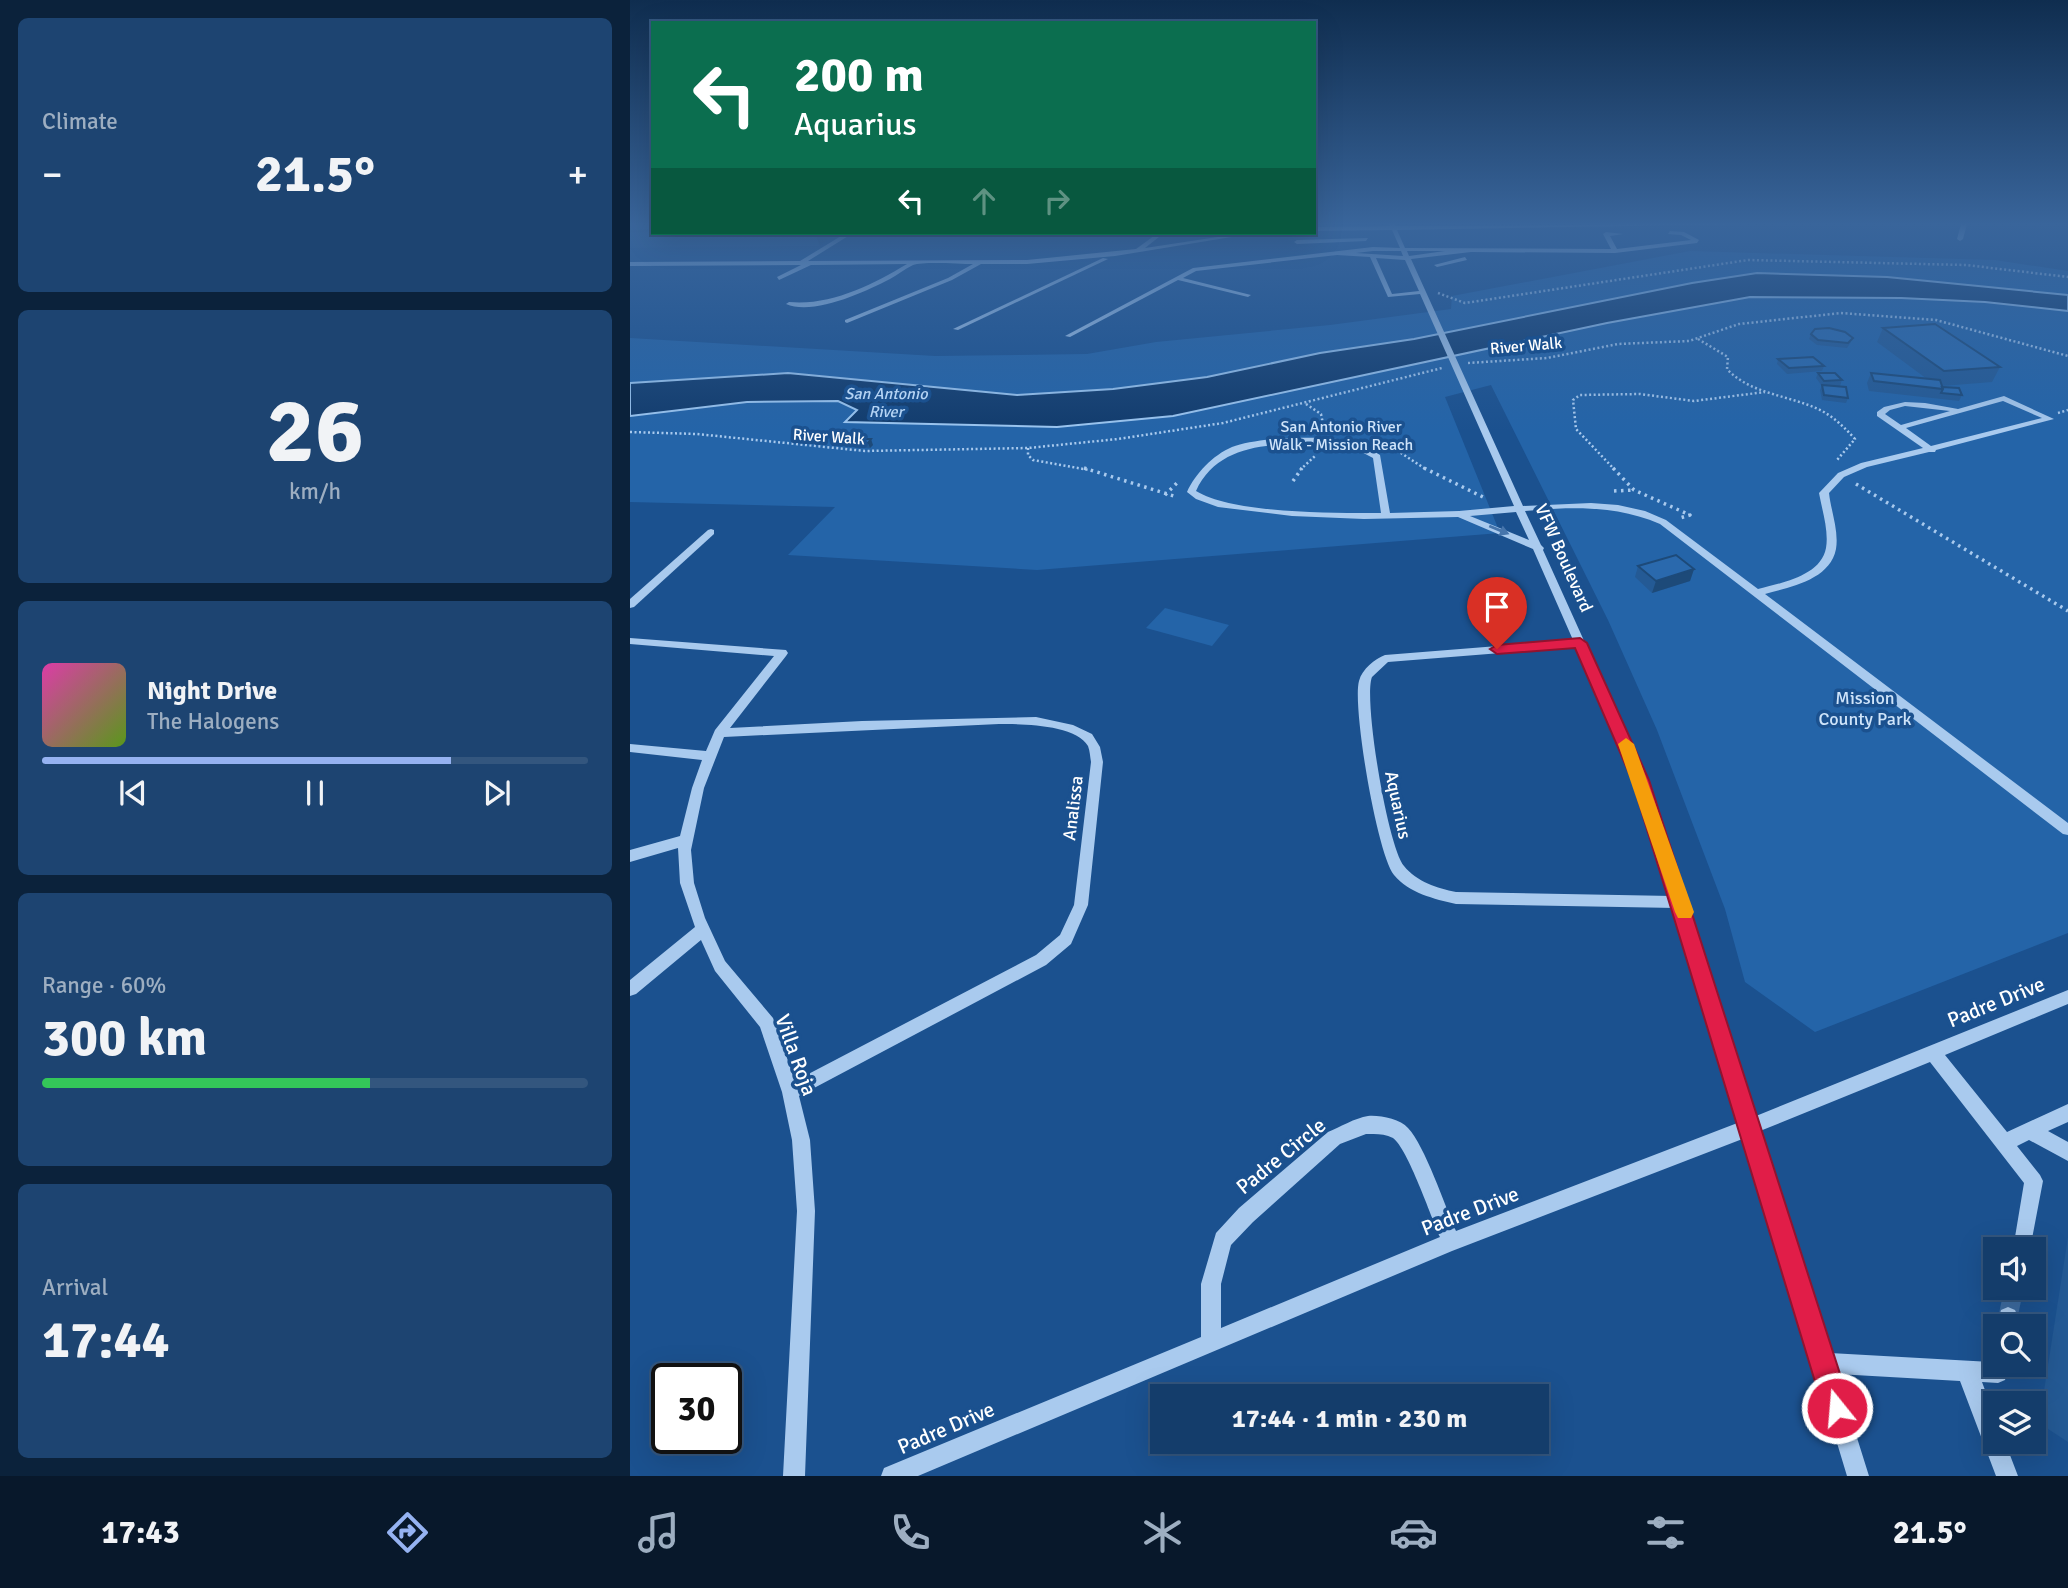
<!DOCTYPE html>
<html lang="en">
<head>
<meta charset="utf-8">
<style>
  body { margin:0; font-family:Signika,sans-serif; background:#1d4471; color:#f1f3f6; height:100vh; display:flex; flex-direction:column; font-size:26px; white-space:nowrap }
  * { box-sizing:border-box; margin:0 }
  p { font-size:23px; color:#9daec1 }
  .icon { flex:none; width:38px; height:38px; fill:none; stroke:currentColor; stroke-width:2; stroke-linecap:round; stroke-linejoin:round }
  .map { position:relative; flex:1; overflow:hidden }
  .drawer { display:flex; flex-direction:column; gap:18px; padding:18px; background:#0b223b; width:630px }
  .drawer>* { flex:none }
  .top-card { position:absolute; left:21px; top:21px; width:665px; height:214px; border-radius:0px; box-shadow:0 7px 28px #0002,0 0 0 2px #33567e; background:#0b6e4f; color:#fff; overflow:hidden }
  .fabs { position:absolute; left:1353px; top:1237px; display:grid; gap:14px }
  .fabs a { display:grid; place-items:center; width:63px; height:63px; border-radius:0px; background:#143d6b; box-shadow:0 7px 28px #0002,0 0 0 2px #33567e; font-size:35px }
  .speed { position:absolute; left:21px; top:1363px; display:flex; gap:14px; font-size:35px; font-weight:700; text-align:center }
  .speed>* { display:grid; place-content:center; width:91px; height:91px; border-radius:50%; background:#143d6b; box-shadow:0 7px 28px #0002,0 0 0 2px #33567e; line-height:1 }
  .speed .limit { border:4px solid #111; border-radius:10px; background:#fff; color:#111 }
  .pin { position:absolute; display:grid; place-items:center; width:60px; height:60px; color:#fff; margin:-72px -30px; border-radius:50% 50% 50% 0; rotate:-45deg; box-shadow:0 0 7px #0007 }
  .pin .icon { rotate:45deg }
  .me { position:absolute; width:77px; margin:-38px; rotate:343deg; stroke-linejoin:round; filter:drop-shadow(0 0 5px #0008) }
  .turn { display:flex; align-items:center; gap:24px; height:147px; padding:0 28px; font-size:32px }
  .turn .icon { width:91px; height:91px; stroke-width:2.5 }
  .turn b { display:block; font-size:49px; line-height:60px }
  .lanes { display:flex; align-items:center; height:66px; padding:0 28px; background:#0003; justify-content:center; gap:35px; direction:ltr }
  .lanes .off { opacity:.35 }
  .big { font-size:52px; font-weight:800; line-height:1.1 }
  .drawer .card { flex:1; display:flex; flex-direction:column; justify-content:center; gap:10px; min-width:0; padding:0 24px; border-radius:10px; background:#1d4471 }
  .drawer .dial { align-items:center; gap:0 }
  .dial b { font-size:91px; line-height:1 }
  .song { display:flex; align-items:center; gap:21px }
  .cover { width:84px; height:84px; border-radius:10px; background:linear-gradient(135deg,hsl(320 70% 55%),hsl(90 70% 35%)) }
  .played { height:7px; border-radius:4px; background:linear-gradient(90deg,#95b2f1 75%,#33567e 75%) }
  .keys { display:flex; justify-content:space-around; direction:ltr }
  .heat { display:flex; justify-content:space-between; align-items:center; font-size:38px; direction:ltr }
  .charge { height:10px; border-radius:5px; background:linear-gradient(90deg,#34c759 60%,#33567e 0) }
  .trip { position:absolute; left:520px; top:1384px; width:399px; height:70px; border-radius:0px; background:#143d6b; box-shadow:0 7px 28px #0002,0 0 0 2px #33567e; font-weight:800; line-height:70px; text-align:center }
  .tabs { display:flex; height:112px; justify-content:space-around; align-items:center; background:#08182b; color:#9daec1 }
  .tabs .icon { width:49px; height:49px }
  .tabs .selected { color:#95b2f1 }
  .tabs b { font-size:32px; color:#f1f3f6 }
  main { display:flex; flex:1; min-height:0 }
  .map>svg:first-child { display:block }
  .green { fill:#2464a8 }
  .water { fill:#123c6d; stroke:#9cc6f0; stroke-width:2 }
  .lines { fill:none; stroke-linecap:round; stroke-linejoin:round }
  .minor-tunnel { stroke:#3d6ba0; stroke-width:19; stroke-dasharray:19 10; stroke-linecap:butt }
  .path-far1 { stroke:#a9caee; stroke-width:2.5; stroke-dasharray:2 2.5; stroke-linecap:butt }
  .path { stroke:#a9caee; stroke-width:3.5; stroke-dasharray:2.5 4.5; stroke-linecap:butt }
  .minor { fill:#a9caee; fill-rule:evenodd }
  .wall { fill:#245a95 }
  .shaded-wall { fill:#1d4a79 }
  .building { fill:#2a69ad; stroke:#1d4a79; stroke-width:2 }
  .oneway { fill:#4675ac }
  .route { fill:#e11d48; stroke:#92132f; stroke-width:2 }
  .slow { fill:#f59e0b }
  .labels { text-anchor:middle; stroke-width:7; stroke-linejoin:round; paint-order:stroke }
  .far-street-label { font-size:16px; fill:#fff; stroke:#1b518f }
  .far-water-label { font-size:16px; font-style:italic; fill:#b5d4f5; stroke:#1b518f }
  .far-park-label { font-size:16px; fill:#cfe4fa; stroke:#1b518f }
  .street-label { font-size:18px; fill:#fff; stroke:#1b518f }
  .park-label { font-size:18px; fill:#cfe4fa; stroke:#1b518f }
  .near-street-label { font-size:21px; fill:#fff; stroke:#1b518f }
</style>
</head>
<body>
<main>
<section class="drawer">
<div class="card"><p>Climate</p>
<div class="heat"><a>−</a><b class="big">21.5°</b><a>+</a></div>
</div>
<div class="card dial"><b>26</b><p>km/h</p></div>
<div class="card">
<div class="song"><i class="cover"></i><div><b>Night Drive</b><p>The Halogens</p></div></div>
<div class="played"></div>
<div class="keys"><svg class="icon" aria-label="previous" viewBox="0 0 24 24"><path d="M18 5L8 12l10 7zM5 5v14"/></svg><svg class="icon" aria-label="pause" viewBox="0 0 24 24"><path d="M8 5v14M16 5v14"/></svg><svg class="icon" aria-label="next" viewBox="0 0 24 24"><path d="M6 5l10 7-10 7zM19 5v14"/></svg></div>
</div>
<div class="card"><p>Range · 60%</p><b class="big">300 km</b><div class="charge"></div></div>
<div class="card"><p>Arrival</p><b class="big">17:44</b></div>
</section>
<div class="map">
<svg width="1438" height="1476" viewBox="0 0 1438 1476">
  <rect width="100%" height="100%" fill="#1b518f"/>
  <g class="green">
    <path d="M1060,251L1365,260L1438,271V933L1185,1032L1115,982L1095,909L1027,730L978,620L861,385L815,397L870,533L407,570L158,555L205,507L0,502V338L305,356L457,354L526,342L700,325L821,309L822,296Z"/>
    <path d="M535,608L599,625L582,646L516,628Z"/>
  </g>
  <path class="water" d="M1127,273L1257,277L1438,295V311L1355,302L1271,298L1120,297L977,323L543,416L427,427L215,422L227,410L208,401L117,402L0,416V383L158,373L387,395L483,389L577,377L690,353L784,339L1062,283Z"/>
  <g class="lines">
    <path class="minor-tunnel" d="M1378,1317L1384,1288"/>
    <g class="path-far1">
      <path d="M808,293L835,303L1118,260L1336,265L1438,277"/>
      <path d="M1068,339L1098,357L1097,369C1121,395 1161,395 1192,411C1205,418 1215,428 1225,439L1207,460"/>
      <path d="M838,363L917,358L988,344L1059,341L1109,324L1211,313L1306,320L1438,356"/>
      <path d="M676,404L691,414L694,429"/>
      <path d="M1428,413L1438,410"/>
      <path d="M0,432L67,434L235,451L398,448L488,439L593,423L812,368"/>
      <path d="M748,438L797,470"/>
      <path d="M398,448V455L403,460L459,470"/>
      <path d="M670,470L685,456"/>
      <path d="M985,470L946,429L943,400L950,395L1010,394L1064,401L1135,392"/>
    </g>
    <g class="path">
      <path d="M454,468L547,497"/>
      <path d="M794,468L853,497"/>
      <path d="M983,468L1004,490L1060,515L1050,518"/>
      <path d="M663,481L672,468"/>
      <path d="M1226,484L1438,611"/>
      <path d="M984,491L1003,490"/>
      <path d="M535,495L549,481"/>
    </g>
    <g class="minor">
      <path d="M759,224H765L766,226L1118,224L767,230L775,248L981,249L973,234L976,232L993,234L980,236L987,249L1061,240L1051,235L1038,234L1040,231L1054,232L1069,240L1067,243L985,253L841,252L781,259L893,506L961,503L988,505L1015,511L1036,520L1128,589C1151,583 1191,576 1196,548C1199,531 1192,510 1189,493L1208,473L1231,463L1293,448L1247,416V412L1254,407L1275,402L1295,403L1328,409L1374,396L1424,419L1306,450L1305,452H1299L1237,467L1214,477L1199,493C1201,511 1209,531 1206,549C1200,580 1160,587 1135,594L1438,823V835L1433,834L1030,524C986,505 941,507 895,511L911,545L914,548L913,550L1017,780L1126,1116L1438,990V1004L1315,1055L1377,1132L1438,1104V1122L1418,1131L1438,1142V1161L1399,1140L1387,1146L1410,1175L1413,1181L1401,1244L1394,1246L1387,1244L1385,1237L1394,1183L1300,1062L1130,1131L1200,1353L1361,1362L1365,1357V1365H1380L1375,1380L1368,1383L1352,1382L1365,1417V1442H1375L1388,1476H1366L1330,1381L1207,1374L1239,1476H1217L1115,1138L822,1251L288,1476H251L254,1468L571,1337V1284L586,1233L609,1208L698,1132C710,1127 725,1118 738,1116C750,1115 770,1119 778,1128C795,1146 815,1206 826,1231L1110,1122L1046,908L826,904C804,899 779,893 764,875C747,854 722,706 729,681C732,669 745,659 755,655L943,640L903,549L828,517L734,519L662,516L588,507L566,499L557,492C565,474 583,455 602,447C628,437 694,435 721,441C732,444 741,449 750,455L760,513L829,511L884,506L790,294L758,297L740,257L707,255L566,271L553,278L621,295L618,297L548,280L440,337L435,336L563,268L743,247L770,248L762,230L684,231V227L760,226ZM743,251H771L773,256L726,253ZM777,251H815L779,256ZM746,258L775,260L789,291L762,294ZM1373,401L1412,418L1301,446L1276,428ZM1275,406L1320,411L1271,425L1255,414L1260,410ZM693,444L720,446L743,458L751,513C705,513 604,514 566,491C589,441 647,444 693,444ZM886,512L899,540L840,516ZM946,647L1005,780L1042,896L826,892C807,888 787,882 774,866C758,848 733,699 742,677L758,662ZM736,1134C745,1134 754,1133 763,1138C778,1149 801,1217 810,1237L591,1328V1284L601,1245L623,1222L710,1144Z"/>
      <path d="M1331,224H1337L1333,239L1330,241L1327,239Z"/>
      <path d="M216,233H223L178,261L397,260L506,249L528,233H534L515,248L614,233H626L485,256L397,264H351L322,280L217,323L215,322V320L318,278L343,264C330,264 294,261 283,265C275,269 267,275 260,279C235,292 183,316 156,304L159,302C200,306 242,285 277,264L181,265L149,280L147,277L171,265L0,266V262L170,261Z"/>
      <path d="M738,238L736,241L667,244L664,242L667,240Z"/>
      <path d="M835,257L837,260L807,267L804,265Z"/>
      <path d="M473,258L478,259L328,330L323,329Z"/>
      <path d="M81,529L84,530V534L4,607L0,608V599L78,530Z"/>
      <path d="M0,638L156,650L158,653L156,656L100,728L232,721L406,717L443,725L462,734L470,747L473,762L458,905L441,944L416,965L169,1096L180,1140L185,1211L175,1476H153L167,1211L162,1140L152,1092L130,1027L85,971L71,940L6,994L0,996V980L65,927L50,883L48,848L0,862V850L50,836L62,788L72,760L0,752V744L76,751L85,730L144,656L0,644ZM369,724C390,724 446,724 458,746C460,751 460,757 461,762L444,905L430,935L406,955L165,1081L143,1018L95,961L75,918L64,883L61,850L74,788L94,737Z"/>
      <path d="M1378,1307L1385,1310L1388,1317L1387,1326H1367L1371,1310Z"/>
    </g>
  </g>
  <g class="wall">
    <path d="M0,224H23V233H205L190,246L0,248Z"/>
    <path d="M1253,328L1370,367L1362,382L1312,386L1332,395L1329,401L1239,391L1237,383L1241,373L1297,379L1247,342Z"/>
    <path d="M1181,334L1221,342L1217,348L1187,345L1179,339Z"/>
    <path d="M1148,359L1194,366L1192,371L1157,374L1147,364Z"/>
    <path d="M1188,373L1212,380L1210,386H1202L1218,398L1216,403L1192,400L1190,390L1192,386L1186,378Z"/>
    <path d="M226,439L243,445L240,448H225L222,442Z"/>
    <path d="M1008,566L1064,569L1060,581L1022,593L1005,577Z"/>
    <path d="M1438,1237V1442L1409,1423Z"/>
  </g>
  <g class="shaded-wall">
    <path d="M185,233H205L190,246Z"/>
    <path d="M241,439L243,445L240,448L238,443Z"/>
    <path d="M1064,569L1060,581L1022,593L1026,581Z"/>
  </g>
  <g class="building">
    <path d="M0,224H23V230L0,231Z"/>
    <path d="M1305,324L1370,367L1314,371L1253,328Z"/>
    <path d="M1199,328L1215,332L1223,338L1218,343L1188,340L1181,334L1185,329Z"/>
    <path d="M1183,357L1194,366L1159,368L1148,359Z"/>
    <path d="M1188,373H1205L1212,380L1194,381Z"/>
    <path d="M1241,373L1310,380L1313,389L1244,381Z"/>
    <path d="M1192,385L1216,387L1218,398L1194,395Z"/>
    <path d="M1312,387L1329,388L1332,395L1311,393L1313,389Z"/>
    <path d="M226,439H241L238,443L222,442Z"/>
    <path d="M1046,555L1064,569L1026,581L1008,566Z"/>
  </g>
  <defs><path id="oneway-solid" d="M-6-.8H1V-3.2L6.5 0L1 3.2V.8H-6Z" transform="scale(1.75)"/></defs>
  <use class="oneway" href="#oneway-solid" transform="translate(869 530) rotate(22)"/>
  <linearGradient id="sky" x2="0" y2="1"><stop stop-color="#0f2d4f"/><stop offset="0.52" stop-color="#39659b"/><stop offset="1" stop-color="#39659b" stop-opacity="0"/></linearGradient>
  <rect width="1438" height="431" fill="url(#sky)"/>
  <path class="route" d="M950,638L957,643L1019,780L1221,1408L1217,1418L1207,1422L1197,1418L1193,1408L1002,780L945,648L867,654L860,649L867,645Z"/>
  <path class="slow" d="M996,738L1004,744L1064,912L1061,918H1048L1045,912L988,744Z"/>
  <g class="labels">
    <g class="far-street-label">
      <text transform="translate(896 345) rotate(-5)" y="6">River Walk</text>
      <text transform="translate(199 436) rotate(4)" y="6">River Walk</text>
    </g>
    <g class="far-water-label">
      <text x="256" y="399">San Antonio<tspan x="256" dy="18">River</tspan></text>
    </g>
    <g class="far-park-label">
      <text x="711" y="432">San Antonio River<tspan x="711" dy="18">Walk - Mission Reach</tspan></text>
    </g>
    <g class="street-label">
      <text transform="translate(934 558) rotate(66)" y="6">VFW Boulevard</text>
      <text transform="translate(768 805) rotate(78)" y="6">Aquarius</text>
      <text transform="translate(443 808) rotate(-83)" y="6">Analissa</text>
    </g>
    <g class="park-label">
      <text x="1235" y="704">Mission<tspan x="1235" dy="21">County Park</tspan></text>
    </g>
    <g class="near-street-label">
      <text transform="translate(1366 1002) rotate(-22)" y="7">Padre Drive</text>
      <text transform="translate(166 1055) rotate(70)" y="7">Villa Roja</text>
      <text transform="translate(651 1156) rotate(-39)" y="7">Padre Circle</text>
      <text transform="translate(840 1211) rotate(-21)" y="7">Padre Drive</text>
      <text transform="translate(316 1428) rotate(-23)" y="7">Padre Drive</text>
    </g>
  </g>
</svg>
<div class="fabs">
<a><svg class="icon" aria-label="sound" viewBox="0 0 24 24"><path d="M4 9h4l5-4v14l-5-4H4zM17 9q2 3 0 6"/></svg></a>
<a><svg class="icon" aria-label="search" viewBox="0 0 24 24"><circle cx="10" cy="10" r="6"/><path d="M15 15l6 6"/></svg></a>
<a><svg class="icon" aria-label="layers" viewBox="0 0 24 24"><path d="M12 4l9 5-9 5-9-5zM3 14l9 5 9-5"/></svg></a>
</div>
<div class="speed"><div class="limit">30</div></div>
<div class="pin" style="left:867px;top:649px;background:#d93025"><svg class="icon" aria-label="arrive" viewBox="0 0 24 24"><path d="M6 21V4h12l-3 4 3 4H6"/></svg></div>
<svg class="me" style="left:1207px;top:1408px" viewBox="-20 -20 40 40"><circle r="17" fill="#e11d48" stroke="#fff" stroke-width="3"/><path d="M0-11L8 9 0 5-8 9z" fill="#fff"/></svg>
<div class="trip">17:44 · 1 min · 230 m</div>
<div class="top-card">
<div class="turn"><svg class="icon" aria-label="left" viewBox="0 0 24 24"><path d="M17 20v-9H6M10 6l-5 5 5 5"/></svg><div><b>200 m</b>Aquarius</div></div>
<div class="lanes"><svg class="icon" aria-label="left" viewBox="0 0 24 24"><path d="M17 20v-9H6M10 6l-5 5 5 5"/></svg><svg class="icon off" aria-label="ahead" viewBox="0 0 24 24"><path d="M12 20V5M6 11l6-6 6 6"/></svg><svg class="icon off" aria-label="right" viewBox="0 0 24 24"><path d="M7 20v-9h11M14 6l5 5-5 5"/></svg></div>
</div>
</div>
</main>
<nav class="tabs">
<b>17:43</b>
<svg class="icon selected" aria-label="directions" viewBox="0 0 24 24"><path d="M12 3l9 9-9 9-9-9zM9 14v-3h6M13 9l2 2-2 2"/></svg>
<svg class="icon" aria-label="music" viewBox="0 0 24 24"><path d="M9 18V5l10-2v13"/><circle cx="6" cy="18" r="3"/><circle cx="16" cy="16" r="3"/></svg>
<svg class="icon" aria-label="phone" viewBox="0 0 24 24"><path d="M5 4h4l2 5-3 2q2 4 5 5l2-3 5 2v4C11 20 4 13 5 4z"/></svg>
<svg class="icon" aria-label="climate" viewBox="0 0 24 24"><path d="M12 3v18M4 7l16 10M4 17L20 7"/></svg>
<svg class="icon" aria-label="car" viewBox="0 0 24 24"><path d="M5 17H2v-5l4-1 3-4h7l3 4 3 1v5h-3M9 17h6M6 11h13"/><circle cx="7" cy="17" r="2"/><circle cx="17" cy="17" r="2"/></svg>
<svg class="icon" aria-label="filters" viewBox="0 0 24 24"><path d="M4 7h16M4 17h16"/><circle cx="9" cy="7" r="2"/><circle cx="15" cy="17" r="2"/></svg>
<b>21.5°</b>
</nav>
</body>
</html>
